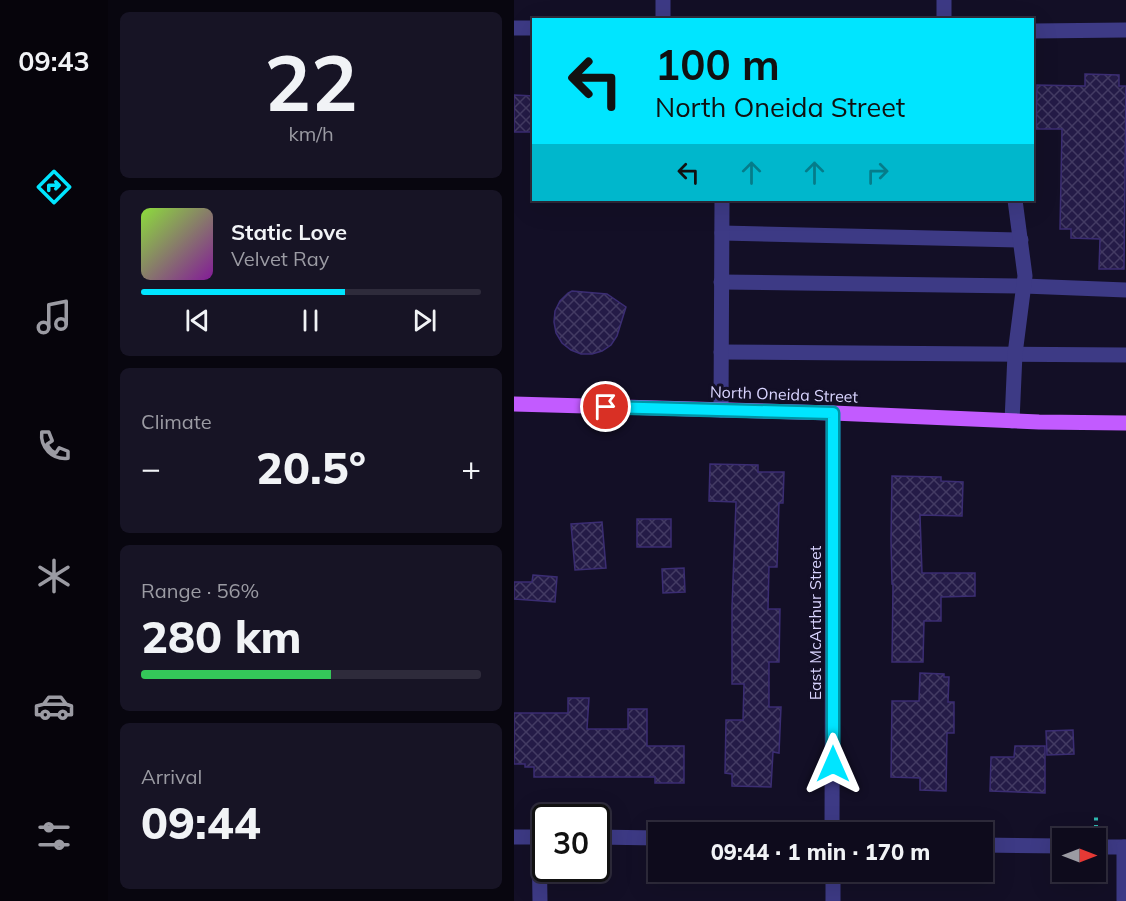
<!DOCTYPE html>
<html lang="en">
<head>
<meta charset="utf-8">
<style>
  body { margin:0; font-family:Mulish,sans-serif; background:#171425; color:#f1f3f6; height:100vh; display:flex; flex-direction:column; font-size:22px; white-space:nowrap }
  * { box-sizing:border-box; margin:0 }
  p { font-size:20px; color:#9b9ba3 }
  .icon { flex:none; width:33px; height:33px; fill:none; stroke:currentColor; stroke-width:2; stroke-linecap:round; stroke-linejoin:round }
  .map { position:relative; flex:1; overflow:hidden }
  .side { display:flex; flex-direction:column; gap:12px; padding:12px; background:#08060f; width:406px }
  .side>* { flex:none }
  .hud { position:absolute; left:18px; top:18px; width:502px; height:183px; border-radius:0px; box-shadow:0 6px 24px #0002,0 0 0 2px #2e2b3b; background:#00e5ff; color:#111; overflow:hidden }
  .needle { width:39px; rotate:90deg }
  .controls { position:absolute; left:538px; top:828px; display:grid; gap:12px }
  .controls a { display:grid; place-items:center; width:54px; height:54px; border-radius:0px; background:#0e0b1c; box-shadow:0 6px 24px #0002,0 0 0 2px #2e2b3b; font-size:30px }
  .speed { position:absolute; left:18px; top:804px; display:flex; gap:12px; font-size:30px; font-weight:700; text-align:center }
  .speed>* { display:grid; place-content:center; width:78px; height:78px; border-radius:50%; background:#0e0b1c; box-shadow:0 6px 24px #0002,0 0 0 2px #2e2b3b; line-height:1 }
  .speed .limit { border:3px solid #111; border-radius:9px; background:#fff; color:#111 }
  .pin { position:absolute; display:grid; place-items:center; width:51px; height:51px; color:#fff; margin:-26px; border:3px solid #fff; border-radius:50%; box-shadow:0 2px 6px #0007 }
  .me { position:absolute; width:66px; margin:-33px; rotate:0deg; stroke-linejoin:round; filter:drop-shadow(0 0 4px #0008) }
  .turn { display:flex; align-items:center; gap:21px; height:126px; padding:0 24px; font-size:27px }
  .turn .icon { width:78px; height:78px; stroke-width:2.5 }
  .turn b { display:block; font-size:42px; line-height:51px }
  .lanes { display:flex; align-items:center; height:57px; padding:0 24px; background:#0003; justify-content:center; gap:30px; direction:ltr }
  .lanes .off { opacity:.35 }
  .big { font-size:45px; font-weight:800; line-height:1.1 }
  .side .tile { flex:1; display:flex; flex-direction:column; justify-content:center; gap:9px; min-width:0; padding:0 21px; border-radius:9px; background:#171425 }
  .side .dial { align-items:center; gap:0 }
  .dial b { font-size:78px; line-height:1 }
  .song { display:flex; align-items:center; gap:18px }
  .cover { width:72px; height:72px; border-radius:9px; background:linear-gradient(135deg,hsl(90 70% 55%),hsl(290 70% 35%)) }
  .played { height:6px; border-radius:3px; background:linear-gradient(90deg,#00e5ff 60%,#2e2b3b 60%) }
  .keys { display:flex; justify-content:space-around; direction:ltr }
  .heat { display:flex; justify-content:space-between; align-items:center; font-size:33px; direction:ltr }
  .charge { height:9px; border-radius:4px; background:linear-gradient(90deg,#34c759 56%,#2e2b3b 0) }
  .trip { position:absolute; left:134px; top:822px; width:345px; height:60px; border-radius:0px; background:#0e0b1c; box-shadow:0 6px 24px #0002,0 0 0 2px #2e2b3b; font-weight:800; line-height:60px; text-align:center }
  main { display:flex; flex:1; min-height:0 }
  .tabs { display:flex; flex-direction:column; width:108px; justify-content:space-around; align-items:center; background:#06040b; color:#9b9ba3 }
  .tabs .icon { width:42px; height:42px }
  .tabs .active { color:#00e5ff }
  .tabs b { font-size:27px; color:#f1f3f6 }
  .map>svg:first-child { display:block }
  .building { fill:url(#building-cross-hatch); stroke:#3b2d73; stroke-width:1.5 }
  .lines { fill:none; stroke-linecap:round; stroke-linejoin:round }
  .path { stroke:#2fb8b0; stroke-width:4; stroke-dasharray:3 4.5; stroke-linecap:butt }
  .minor { stroke:#3d3a85; stroke-width:15 }
  .major { stroke:#c25bff; stroke-width:15 }
  .route-casing { stroke:#0095a6; stroke-width:15 }
  .route { stroke:#00e5ff; stroke-width:10 }
  .labels { text-anchor:middle; stroke-width:6; stroke-linejoin:round; paint-order:stroke }
  .street-label { font-size:16px; fill:#d9d4ff; stroke:#130f26 }
</style>
</head>
<body>
<main>
<nav class="tabs">
<b>09:43</b>
<svg class="icon active" aria-label="directions" viewBox="0 0 24 24"><path d="M12 3l9 9-9 9-9-9zM9 14v-3h6M13 9l2 2-2 2"/></svg>
<svg class="icon" aria-label="music" viewBox="0 0 24 24"><path d="M9 18V5l10-2v13"/><circle cx="6" cy="18" r="3"/><circle cx="16" cy="16" r="3"/></svg>
<svg class="icon" aria-label="phone" viewBox="0 0 24 24"><path d="M5 4h4l2 5-3 2q2 4 5 5l2-3 5 2v4C11 20 4 13 5 4z"/></svg>
<svg class="icon" aria-label="climate" viewBox="0 0 24 24"><path d="M12 3v18M4 7l16 10M4 17L20 7"/></svg>
<svg class="icon" aria-label="car" viewBox="0 0 24 24"><path d="M5 17H2v-5l4-1 3-4h7l3 4 3 1v5h-3M9 17h6M6 11h13"/><circle cx="7" cy="17" r="2"/><circle cx="17" cy="17" r="2"/></svg>
<svg class="icon" aria-label="filters" viewBox="0 0 24 24"><path d="M4 7h16M4 17h16"/><circle cx="9" cy="7" r="2"/><circle cx="15" cy="17" r="2"/></svg>
</nav>
<section class="side">
<div class="tile dial"><b>22</b><p>km/h</p></div>
<div class="tile">
<div class="song"><i class="cover"></i><div><b>Static Love</b><p>Velvet Ray</p></div></div>
<div class="played"></div>
<div class="keys"><svg class="icon" aria-label="previous" viewBox="0 0 24 24"><path d="M18 5L8 12l10 7zM5 5v14"/></svg><svg class="icon" aria-label="pause" viewBox="0 0 24 24"><path d="M8 5v14M16 5v14"/></svg><svg class="icon" aria-label="next" viewBox="0 0 24 24"><path d="M6 5l10 7-10 7zM19 5v14"/></svg></div>
</div>
<div class="tile"><p>Climate</p>
<div class="heat"><a>−</a><b class="big">20.5°</b><a>+</a></div>
</div>
<div class="tile"><p>Range · 56%</p><b class="big">280 km</b><div class="charge"></div></div>
<div class="tile"><p>Arrival</p><b class="big">09:44</b></div>
</section>
<div class="map">
<svg width="612" height="901" viewBox="0 0 612 901">
  <defs>
    <pattern id="building-cross-hatch" width="8" height="8" patternUnits="userSpaceOnUse" patternTransform="scale(1.5)"><rect width="8" height="8" fill="#241b47"/><path d="M0 0l8 8M0 8l8-8" fill="none" stroke="#433b63"/></pattern>
  </defs>
  <rect width="100%" height="100%" fill="#130f26"/>
  <g class="building">
    <path d="M571,74L605,75V86H612L610,269H585L586,239L557,238V229H546L548,129H522L523,85L571,86Z"/>
    <path d="M0,95L20,96V132H0Z"/>
    <path d="M58,291L93,294L112,307L103,336L97,345L88,351L78,354H67L57,350L48,343L42,333L40,322L41,311L46,301L54,293Z"/>
    <path d="M196,464L244,465V472H270L269,503H265L263,567H255L254,609H266L265,662H255V707H267L265,753L259,752L257,787L218,786V774L211,773L212,720H229L230,684H218V607L222,502L195,501Z"/>
    <path d="M378,476L427,477V481L449,482L448,516L406,515L408,573H461V596L427,597V621H410L409,662H378L379,584H378L377,540Z"/>
    <rect x="123" y="519" width="34" height="28"/>
    <path d="M88,522L92,568L61,570L57,524Z"/>
    <path d="M170,568L171,592L149,593L148,569Z"/>
    <path d="M19,575L43,577L41,602L0,599V582H18Z"/>
    <path d="M406,673L430,674V677H435L434,702H440V733H433L432,791L406,790V778L377,777L378,701H405Z"/>
    <path d="M54,698H75L73,729H114V709H133V746H170V783H141V777H20V767H11V764H0V713H54Z"/>
    <path d="M559,730L560,754L533,755L532,731Z"/>
    <path d="M501,746H531V793L476,791L477,757H500Z"/>
  </g>
  <g class="lines">
    <g class="path">
      <path d="M582,828V817"/>
      <path d="M582,872V876H592"/>
    </g>
    <g class="minor">
      <path d="M149,20V0"/>
      <path d="M430,20V0"/>
      <path d="M0,28H20"/>
      <path d="M519,31L612,30"/>
      <path d="M208,233L507,240"/>
      <path d="M207,282L510,286L612,290"/>
      <path d="M207,352L612,355"/>
      <path d="M207,410L208,200"/>
      <path d="M498,421L501,354L511,276L501,200"/>
      <path d="M318,832L319,413"/>
      <path d="M0,837H32"/>
      <path d="M25,837L26,901"/>
      <path d="M82,837L144,838"/>
      <path d="M468,845L549,846"/>
      <path d="M582,847H612"/>
      <path d="M319,901V872"/>
      <path d="M610,901V847"/>
    </g>
    <path class="major" d="M0,404L319,413L525,422L612,423"/>
  </g>
  <g class="lines">
    <defs>
      <path id="route" d="M92,407L319,413V764"/>
    </defs>
    <use href="#route" class="route-casing"/>
    <use href="#route" class="route"/>
  </g>
  <g class="labels">
    <g class="street-label">
      <text transform="translate(270 394) rotate(2)" y="6">North Oneida Street</text>
      <text transform="translate(301 623) rotate(-90)" y="6">East McArthur Street</text>
    </g>
  </g>
</svg>
<div class="controls">
<a><svg class="needle" viewBox="-14 -14 28 28"><path d="M0-13l5 13h-10z" fill="#e53935"/><path d="M0 13l5-13h-10z" fill="#9b9ba3"/></svg></a>
</div>
<div class="speed"><div class="limit">30</div></div>
<div class="pin" style="left:92px;top:407px;background:#d93025"><svg class="icon" aria-label="arrive" viewBox="0 0 24 24"><path d="M6 21V4h12l-3 4 3 4H6"/></svg></div>
<svg class="me" style="left:319px;top:764px" viewBox="-20 -20 40 40"><path d="M0-17L14 15 0 8-14 15z" fill="#00e5ff" stroke="#fff" stroke-width="4"/></svg>
<div class="trip">09:44 · 1 min · 170 m</div>
<div class="hud">
<div class="turn"><svg class="icon" aria-label="left" viewBox="0 0 24 24"><path d="M17 20v-9H6M10 6l-5 5 5 5"/></svg><div><b>100 m</b>North Oneida Street</div></div>
<div class="lanes"><svg class="icon" aria-label="left" viewBox="0 0 24 24"><path d="M17 20v-9H6M10 6l-5 5 5 5"/></svg><svg class="icon off" aria-label="ahead" viewBox="0 0 24 24"><path d="M12 20V5M6 11l6-6 6 6"/></svg><svg class="icon off" aria-label="ahead" viewBox="0 0 24 24"><path d="M12 20V5M6 11l6-6 6 6"/></svg><svg class="icon off" aria-label="right" viewBox="0 0 24 24"><path d="M7 20v-9h11M14 6l5 5-5 5"/></svg></div>
</div>
</div>
</main>
</body>
</html>
